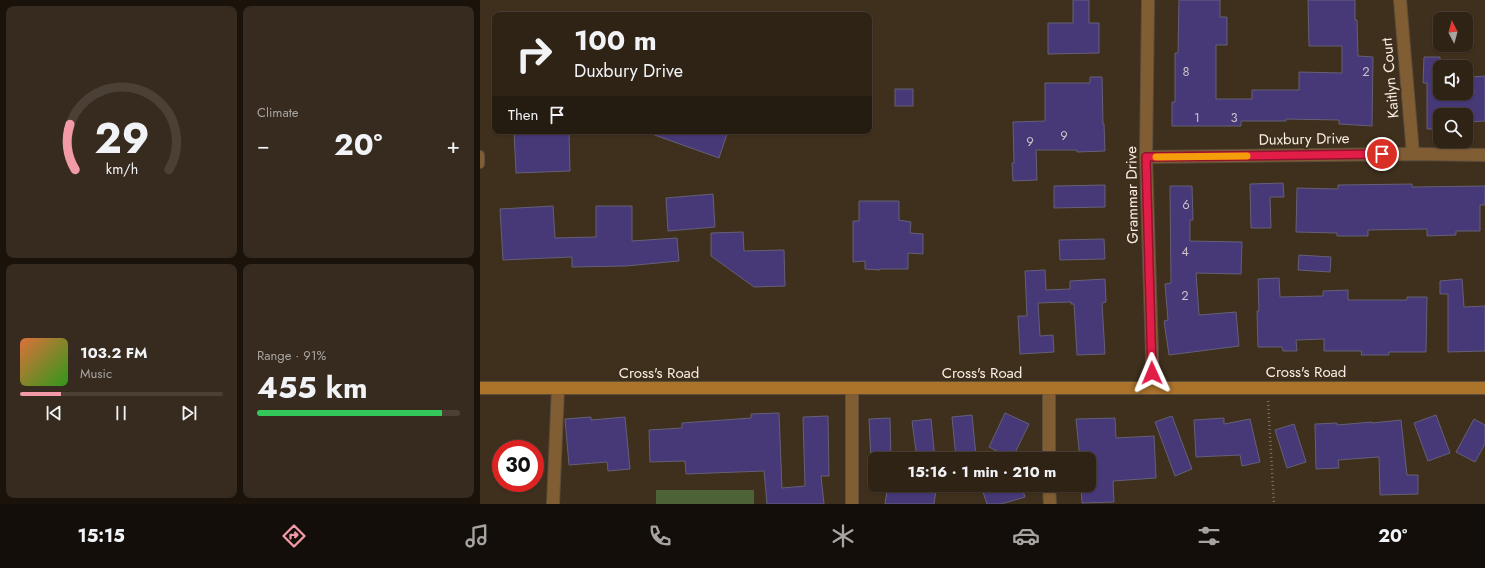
<!DOCTYPE html>
<html lang="en">
<head>
<meta charset="utf-8">
<style>
  body { margin:0; font-family:Jost,sans-serif; background:#372b1f; color:#f1f3f6; height:100vh; display:flex; flex-direction:column; font-size:15px; white-space:nowrap }
  * { box-sizing:border-box; margin:0 }
  p { font-size:13px; color:#a7a4a1 }
  .icon { flex:none; width:22px; height:22px; fill:none; stroke:currentColor; stroke-width:2; stroke-linecap:round; stroke-linejoin:round }
  .map { position:relative; flex:1; overflow:hidden }
  .side { display:flex; flex-direction:column; gap:6px; padding:6px; background:#1a130c; width:480px }
  .side>* { flex:none }
  .banner { position:absolute; left:12px; top:12px; width:380px; height:122px; border-radius:8px; box-shadow:0 1px 3px #0004,0 0 0 1px #4a4035; background:#2f2316; color:#f1f3f6; overflow:hidden }
  .needle { width:26px; rotate:354deg }
  .controls { position:absolute; left:953px; top:12px; display:grid; gap:8px }
  .controls a { display:grid; place-items:center; width:40px; height:40px; border-radius:8px; background:#2f2316; box-shadow:0 1px 3px #0004,0 0 0 1px #4a4035; font-size:20px }
  .speed { position:absolute; left:12px; top:440px; display:flex; gap:8px; font-size:20px; font-weight:700; text-align:center }
  .speed>* { display:grid; place-content:center; width:52px; height:52px; border-radius:50%; background:#2f2316; box-shadow:0 1px 3px #0004,0 0 0 1px #4a4035; line-height:1 }
  .speed .limit { border:6px solid #d22; background:#fff; color:#111 }
  .pin { position:absolute; display:grid; place-items:center; width:34px; height:34px; color:#fff; margin:-17px; border:2px solid #fff; border-radius:50%; box-shadow:0 1px 4px #0007 }
  .me { position:absolute; width:44px; margin:-22px; rotate:359deg; stroke-linejoin:round; filter:drop-shadow(0 0 3px #0008) }
  .turn { display:flex; align-items:center; gap:14px; height:84px; padding:0 16px; font-size:18px }
  .turn .icon { width:52px; height:52px; stroke-width:2.5 }
  .turn b { display:block; font-size:28px; line-height:34px }
  .then { display:flex; align-items:center; height:38px; padding:0 16px; background:#0003; gap:8px; font-size:15px }
  .big { font-size:30px; font-weight:700; line-height:1.1 }
  .side .widget { flex:1; display:flex; flex-direction:column; justify-content:center; gap:6px; min-width:0; padding:0 14px; border-radius:8px; background:#372b1f }
  .side .dial { align-items:center; gap:0 }
  .dial svg { height:104px; overflow:visible; fill:none; stroke:#4a4035; stroke-width:7; stroke-linecap:round; text-anchor:middle }
  .dial text { fill:#f1f3f6; stroke:none }
  .song { display:flex; align-items:center; gap:12px }
  .cover { width:48px; height:48px; border-radius:6px; background:linear-gradient(135deg,hsl(20 70% 55%),hsl(110 70% 35%)) }
  .played { height:4px; border-radius:2px; background:linear-gradient(90deg,#f39aa7 20%,#4a4035 20%) }
  .keys { display:flex; justify-content:space-around; direction:ltr }
  .heat { display:flex; justify-content:space-between; align-items:center; font-size:22px; direction:ltr }
  .charge { height:6px; border-radius:3px; background:linear-gradient(90deg,#34c759 91%,#4a4035 0) }
  .side .tiles { flex:1; display:grid; gap:6px; grid-template-columns:repeat(2,1fr) }
  .trip { position:absolute; left:388px; top:452px; width:228px; height:40px; border-radius:8px; background:#2f2316; box-shadow:0 1px 3px #0004,0 0 0 1px #4a4035; font-weight:700; line-height:40px; text-align:center }
  .menu { display:flex; height:64px; justify-content:space-around; align-items:center; background:#130e09; color:#a7a4a1 }
  .menu .icon { width:28px; height:28px }
  .menu .selected { color:#f39aa7 }
  .menu b { font-size:18px; color:#f1f3f6 }
  main { display:flex; flex:1; min-height:0 }
  .map>svg:first-child { display:block }
  .green { fill:#4e6237 }
  .building { fill:#473878; stroke:#646077 }
  .lines { fill:none; stroke-linecap:round; stroke-linejoin:round }
  .lane-casing { stroke:#5d4e3d; stroke-width:10 }
  .street-casing { stroke:#5d4e3d; stroke-width:14 }
  .secondary-casing { stroke:#5d4e3d; stroke-width:14 }
  .path { stroke:#7f7161; stroke-width:2.5; stroke-dasharray:1 3; stroke-linecap:butt }
  .lane { stroke:#815d34; stroke-width:8 }
  .street { stroke:#815d34; stroke-width:12 }
  .secondary { stroke:#ac732b; stroke-width:12 }
  .route-casing { stroke:#92132f; stroke-width:10 }
  .route { stroke:#e11d48; stroke-width:7 }
  .slow { stroke:#f59e0b; stroke-width:7 }
  .labels { text-anchor:middle; stroke-width:4; stroke-linejoin:round; paint-order:stroke }
  .number-label { font-size:13px; fill:#ccc1c9 }
  .street-label { font-size:15px; fill:#f9efe4; stroke:#3f2f1d }
</style>
</head>
<body>
<main>
<section class="side">
<div class="tiles">
<div class="widget dial"><svg viewBox="0 0 100 80">
<path d="M14 69A42 42 0 1 1 86 69"/>
<path d="M14 69A42 42 0 0 1 10 34" stroke="#f39aa7"/>
<text x="50" y="56" font-size="32" font-weight="700">29</text>
<text x="50" y="72" font-size="11">km/h</text>
</svg></div>
<div class="widget"><p>Climate</p>
<div class="heat"><a>−</a><b class="big">20°</b><a>+</a></div>
</div>
<div class="widget">
<div class="song"><i class="cover"></i><div><b>103.2 FM</b><p>Music</p></div></div>
<div class="played"></div>
<div class="keys"><svg class="icon" aria-label="previous" viewBox="0 0 24 24"><path d="M18 5L8 12l10 7zM5 5v14"/></svg><svg class="icon" aria-label="pause" viewBox="0 0 24 24"><path d="M8 5v14M16 5v14"/></svg><svg class="icon" aria-label="next" viewBox="0 0 24 24"><path d="M6 5l10 7-10 7zM19 5v14"/></svg></div>
</div>
<div class="widget"><p>Range · 91%</p><b class="big">455 km</b><div class="charge"></div></div>
</div>
</section>
<div class="map">
<svg width="1005" height="504" viewBox="0 0 1005 504">
  <rect width="100%" height="100%" fill="#3f2f1d"/>
  <rect class="green" x="176" y="490" width="98" height="14"/>
  <g class="building">
    <path d="M593,0H609V23H619V53L568,54V23H593Z"/>
    <path d="M699,0H740V17H747V45H736V99H772V90H819V72L862,73V46H829L828,0H875V20H877L878,56L893,57L892,126L859,124V120L806,119V121H761V126H692V102H695V53H698Z"/>
    <path d="M944,57H960V93H994L993,77L1005,76V121L987,122V115H960V129H947V83H943Z"/>
    <path d="M610,77H622L623,124H624L625,151L597,152V150H556L557,180L533,181L532,163H534L533,122L565,121V83H610Z"/>
    <rect x="415" y="89" width="18" height="17"/>
    <path d="M34,131H89L90,171L36,173Z"/>
    <path d="M169,131H248L239,158L169,133Z"/>
    <path d="M803,183L804,197H790L791,228H771L770,184Z"/>
    <path d="M932,184V187L1005,186V205H1000V231H976V235L947,236V229L888,230V236H857V233L816,232L817,188L858,189V185Z"/>
    <path d="M625,185V207L574,208V186Z"/>
    <path d="M690,186H712L713,220H710V241L762,242L761,274L716,273L719,315L756,312L759,346L689,355L684,321L688,320L685,284L691,283Z"/>
    <path d="M233,194L235,227L188,231L186,198Z"/>
    <path d="M379,201H419V220L431,222L430,233L443,234V254L428,253V269H400V270L385,269V261L373,262V221H379Z"/>
    <path d="M73,206L75,238L116,237V206H152V241L197,238L199,261L146,266L92,267V257L23,260L20,209Z"/>
    <path d="M263,232L264,251L304,250L305,286L274,287L231,256V233Z"/>
    <path d="M624,239L625,259L580,260L579,240Z"/>
    <path d="M819,255L851,257L850,272L818,270Z"/>
    <path d="M565,270L566,290L590,289V281L625,279L626,302L622,303L625,354L597,355L594,304H591V302L558,303L560,336L573,335L574,352L540,354L538,316H547L545,271Z"/>
    <path d="M799,278L800,297L843,296V291L868,290V300H927V297H947L946,352H909V355H881L882,351H844V339L816,340L817,351H803L802,347H778L777,311H779L778,279Z"/>
    <path d="M982,279L984,307L1005,306V351L968,352V294H960V281Z"/>
    <path d="M299,413L302,488L325,486L323,417L348,416L349,476H341L344,504H287L284,471L206,474L205,461L170,462L169,430L202,428V423L271,418V414Z"/>
    <path d="M525,413L549,424L532,459L509,447Z"/>
    <path d="M492,415L496,456L476,458L472,417Z"/>
    <path d="M956,415L970,453L948,461L934,423Z"/>
    <path d="M692,416L712,469L695,476L675,422Z"/>
    <path d="M111,417V420L145,417L150,469L128,471L127,462L89,465L85,419Z"/>
    <path d="M410,418L411,459H391L389,419Z"/>
    <path d="M635,418L636,438L674,436L676,478L633,481L634,502L602,503L601,485H609V459H600L596,419Z"/>
    <path d="M744,418V424L770,419L780,462L762,466L760,455L716,457L714,420Z"/>
    <path d="M451,419L455,459H437L432,421Z"/>
    <path d="M994,419L1005,425V444L995,462L976,452Z"/>
    <path d="M921,420L927,475H938V494L900,495L899,457L858,460L859,468L836,469L835,424L857,423V425L892,422V423Z"/>
    <path d="M814,424L826,462L807,468L795,430Z"/>
    <path d="M408,485H424L456,490L454,504H405Z"/>
    <path d="M515,485H541L545,497L521,504H507L502,489Z"/>
  </g>
  <g class="lines">
    <defs>
      <path id="lane" d="M0,155V164"/>
      <g id="street">
        <path d="M668,0L666,157L673,388"/>
        <path d="M920,0L933,154"/>
        <path d="M666,157L933,154L1005,155"/>
        <path d="M569,388V459"/>
        <path d="M372,389V504"/>
        <path d="M569,485L570,504"/>
        <path d="M73,504L78,388"/>
      </g>
      <path id="secondary" d="M0,388H1005"/>
    </defs>
    <use href="#lane" class="lane-casing"/>
    <use href="#street" class="street-casing"/>
    <use href="#secondary" class="secondary-casing"/>
    <path class="path" d="M788,401L794,504"/>
    <use href="#lane" class="lane"/>
    <use href="#street" class="street"/>
    <use href="#secondary" class="secondary"/>
  </g>
  <g class="lines">
    <defs>
      <path id="route" d="M672,373L666,157L902,154"/>
    </defs>
    <use href="#route" class="route-casing"/>
    <use href="#route" class="route"/>
    <path class="slow" d="M676,157L767,156"/>
  </g>
  <g class="labels">
    <g class="number-label">
      <text x="706" y="76">8</text>
      <text x="886" y="76">2</text>
      <text x="717" y="122">1</text>
      <text x="754" y="122">3</text>
      <text x="584" y="140">9</text>
      <text x="550" y="146">9</text>
      <text x="706" y="209">6</text>
      <text x="705" y="256">4</text>
      <text x="705" y="300">2</text>
    </g>
    <g class="street-label">
      <text transform="translate(910 78) rotate(-95)" y="5">Kaitlyn Court</text>
      <text transform="translate(824 139) rotate(-1)" y="5">Duxbury Drive</text>
      <text transform="translate(652 195) rotate(-91)" y="5">Grammar Drive</text>
      <text x="826" y="377">Cross's Road</text>
      <text x="179" y="378">Cross's Road</text>
      <text x="502" y="378">Cross's Road</text>
    </g>
  </g>
</svg>
<div class="controls">
<a><svg class="needle" viewBox="-14 -14 28 28"><path d="M0-13l5 13h-10z" fill="#e53935"/><path d="M0 13l5-13h-10z" fill="#a7a4a1"/></svg></a>
<a><svg class="icon" aria-label="sound" viewBox="0 0 24 24"><path d="M4 9h4l5-4v14l-5-4H4zM17 9q2 3 0 6"/></svg></a>
<a><svg class="icon" aria-label="search" viewBox="0 0 24 24"><circle cx="10" cy="10" r="6"/><path d="M15 15l6 6"/></svg></a>
</div>
<div class="speed"><div class="limit">30</div></div>
<div class="pin" style="left:902px;top:154px;background:#d93025"><svg class="icon" aria-label="arrive" viewBox="0 0 24 24"><path d="M6 21V4h12l-3 4 3 4H6"/></svg></div>
<svg class="me" style="left:672px;top:373px" viewBox="-20 -20 40 40"><path d="M0-17L14 15 0 8-14 15z" fill="#e11d48" stroke="#fff" stroke-width="4"/></svg>
<div class="trip">15:16 · 1 min · 210 m</div>
<div class="banner">
<div class="turn"><svg class="icon" aria-label="right" viewBox="0 0 24 24"><path d="M7 20v-9h11M14 6l5 5-5 5"/></svg><div><b>100 m</b>Duxbury Drive</div></div>
<div class="then">Then<svg class="icon" aria-label="arrive" viewBox="0 0 24 24"><path d="M6 21V4h12l-3 4 3 4H6"/></svg></div>
</div>
</div>
</main>
<nav class="menu">
<b>15:15</b>
<svg class="icon selected" aria-label="directions" viewBox="0 0 24 24"><path d="M12 3l9 9-9 9-9-9zM9 14v-3h6M13 9l2 2-2 2"/></svg>
<svg class="icon" aria-label="music" viewBox="0 0 24 24"><path d="M9 18V5l10-2v13"/><circle cx="6" cy="18" r="3"/><circle cx="16" cy="16" r="3"/></svg>
<svg class="icon" aria-label="phone" viewBox="0 0 24 24"><path d="M5 4h4l2 5-3 2q2 4 5 5l2-3 5 2v4C11 20 4 13 5 4z"/></svg>
<svg class="icon" aria-label="climate" viewBox="0 0 24 24"><path d="M12 3v18M4 7l16 10M4 17L20 7"/></svg>
<svg class="icon" aria-label="car" viewBox="0 0 24 24"><path d="M5 17H2v-5l4-1 3-4h7l3 4 3 1v5h-3M9 17h6M6 11h13"/><circle cx="7" cy="17" r="2"/><circle cx="17" cy="17" r="2"/></svg>
<svg class="icon" aria-label="filters" viewBox="0 0 24 24"><path d="M4 7h16M4 17h16"/><circle cx="9" cy="7" r="2"/><circle cx="15" cy="17" r="2"/></svg>
<b>20°</b>
</nav>
</body>
</html>
